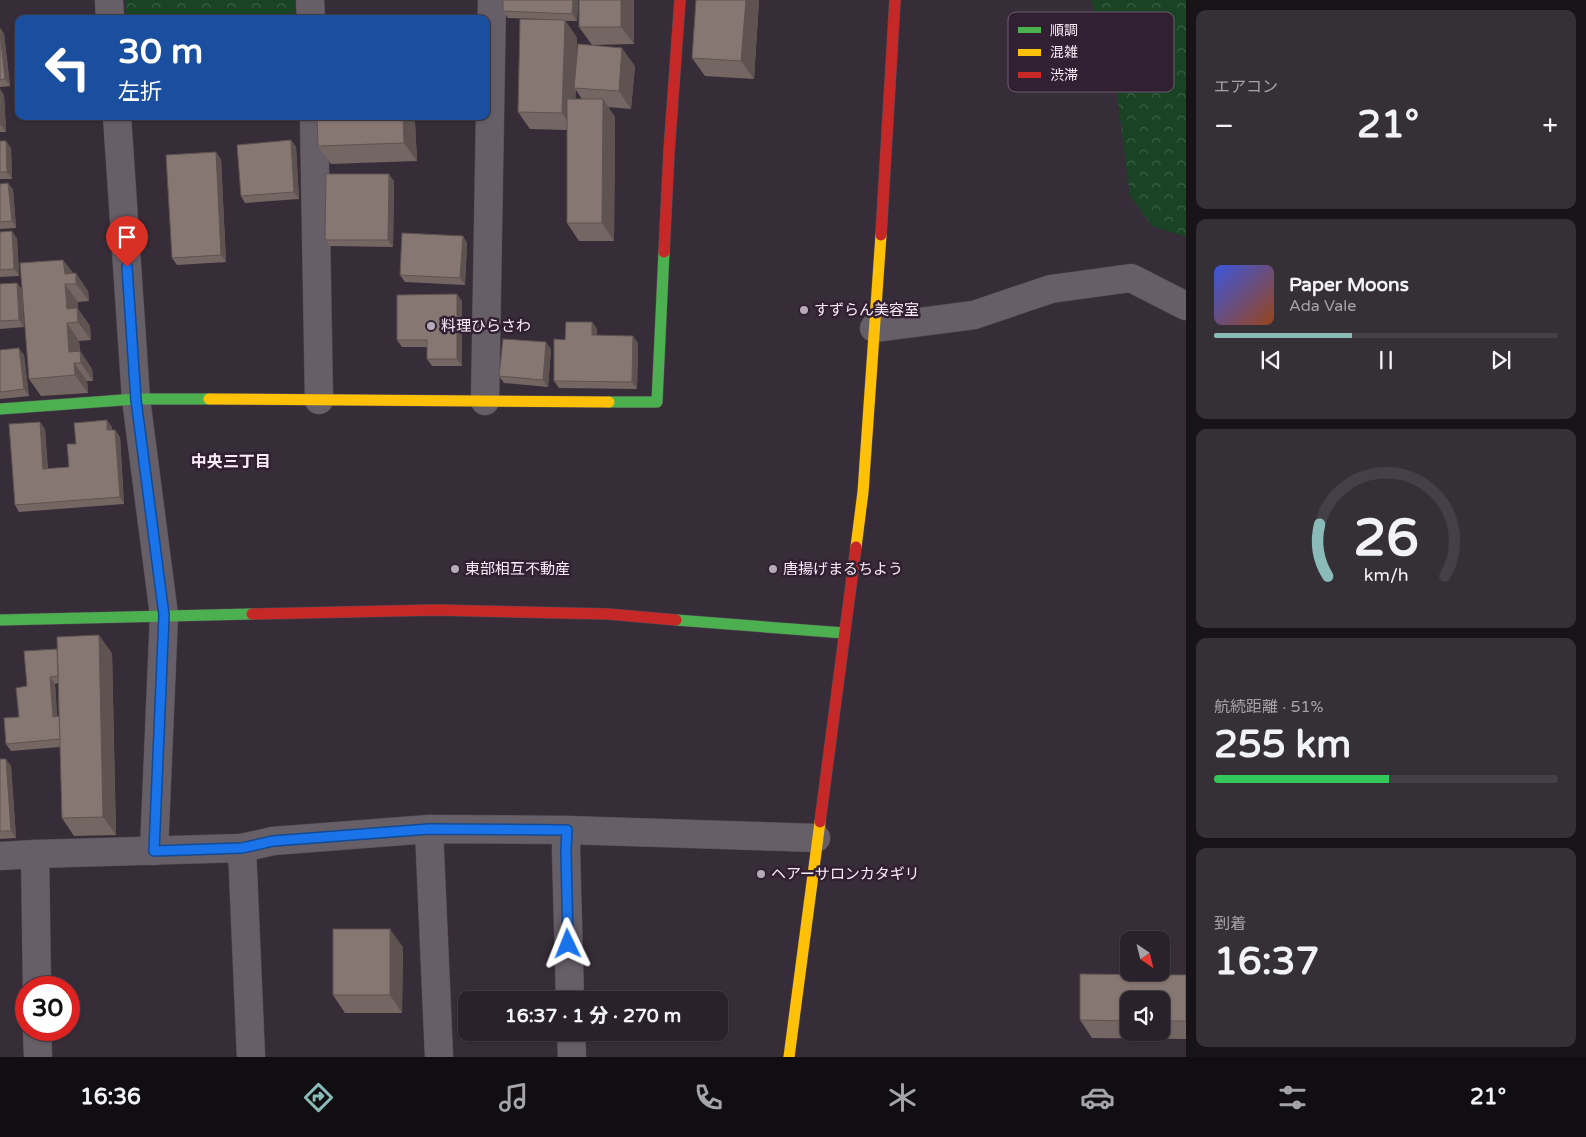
<!DOCTYPE html>
<html lang="ja">
<head>
<meta charset="utf-8">
<style>
  body { margin:0; font-family:"Varela Round","Noto Sans JP",sans-serif; background:#352f36; color:#f1f3f6; height:100vh; display:flex; flex-direction:column; font-size:19px; white-space:nowrap }
  * { box-sizing:border-box; margin:0 }
  p { font-size:16px; color:#a5a4a8 }
  .icon { flex:none; width:28px; height:28px; fill:none; stroke:currentColor; stroke-width:2; stroke-linecap:round; stroke-linejoin:round }
  .map { position:relative; flex:1; overflow:hidden }
  .side { display:flex; flex-direction:column; gap:10px; padding:10px; background:#171317; width:400px }
  .side>* { flex:none }
  .hud { position:absolute; left:15px; top:15px; width:475px; height:105px; border-radius:10px; box-shadow:0 1px 4px #0004,0 0 0 1px #453f47; background:#1a4fa0; color:#fff; overflow:hidden }
  .needle { width:32px; rotate:145deg }
  .fabs { position:absolute; left:1120px; top:931px; display:grid; gap:10px }
  .fabs a { display:grid; place-items:center; width:50px; height:50px; border-radius:10px; background:#29222a; box-shadow:0 1px 4px #0004,0 0 0 1px #453f47; font-size:25px }
  .speed { position:absolute; left:15px; top:976px; display:flex; gap:10px; font-size:25px; font-weight:700; text-align:center }
  .speed>* { display:grid; place-content:center; width:65px; height:65px; border-radius:50%; background:#29222a; box-shadow:0 1px 4px #0004,0 0 0 1px #453f47; line-height:1 }
  .speed .limit { border:8px solid #d22; background:#fff; color:#111 }
  .pin { position:absolute; display:grid; place-items:center; width:42px; height:42px; color:#fff; margin:-51px -21px; border-radius:50% 50% 50% 0; rotate:-45deg; box-shadow:0 0 5px #0007 }
  .pin .icon { rotate:45deg }
  .me { position:absolute; width:55px; margin:-28px; rotate:358deg; stroke-linejoin:round; filter:drop-shadow(0 0 4px #0008) }
  .turn { display:flex; align-items:center; gap:18px; height:105px; padding:0 20px; font-size:22px }
  .turn .icon { width:65px; height:65px; stroke-width:2.5 }
  .turn b { display:block; font-size:35px; line-height:42px }
  .big { font-size:38px; font-weight:800; line-height:1.1 }
  .side .card { flex:1; display:flex; flex-direction:column; justify-content:center; gap:8px; min-width:0; padding:0 18px; border-radius:10px; background:#352f36 }
  .side .dial { align-items:center; gap:0 }
  .dial svg { height:130px; overflow:visible; fill:none; stroke:#453f47; stroke-width:7; stroke-linecap:round; text-anchor:middle }
  .dial text { fill:#f1f3f6; stroke:none }
  .song { display:flex; align-items:center; gap:15px }
  .cover { width:60px; height:60px; border-radius:8px; background:linear-gradient(135deg,hsl(230 70% 55%),hsl(20 70% 35%)) }
  .played { height:5px; border-radius:2px; background:linear-gradient(90deg,#8bbbb9 40%,#453f47 40%) }
  .keys { display:flex; justify-content:space-around; direction:ltr }
  .heat { display:flex; justify-content:space-between; align-items:center; font-size:28px; direction:ltr }
  .charge { height:8px; border-radius:4px; background:linear-gradient(90deg,#34c759 51%,#453f47 0) }
  .trip { position:absolute; left:458px; top:991px; width:270px; height:50px; border-radius:10px; background:#29222a; box-shadow:0 1px 4px #0004,0 0 0 1px #453f47; font-weight:800; line-height:50px; text-align:center }
  .menu { display:flex; height:80px; justify-content:space-around; align-items:center; background:#100e11; color:#a5a4a8 }
  .menu .icon { width:35px; height:35px }
  .menu .current { color:#8bbbb9 }
  .menu b { font-size:22px; color:#f1f3f6 }
  main { display:flex; flex:1; min-height:0 }
  .map>svg:first-child { display:block }
  .park { fill:url(#park-crowns) }
  .lines { fill:none; stroke-linecap:round; stroke-linejoin:round }
  .street-casing { stroke:#534a53; stroke-width:29 }
  .fast-casing { stroke:#534a53; stroke-width:12 }
  .slow-casing { stroke:#534a53; stroke-width:12 }
  .jam-casing { stroke:#534a53; stroke-width:12 }
  .street { stroke:#675f68; stroke-width:28 }
  .fast { stroke:#4caf50; stroke-width:11 }
  .slow { stroke:#ffc107; stroke-width:11 }
  .jam { stroke:#c62828; stroke-width:11 }
  .wall { fill:#746662; fill-rule:evenodd }
  .shaded-wall { fill:#5e5350 }
  .building { fill:#877772; stroke:#5e5350 }
  .route-casing { stroke:#114b97; stroke-width:12 }
  .route { stroke:#1a73e8; stroke-width:9 }
  .poi-dot { fill:#b6aab6; stroke:#311f32; stroke-width:2 }
  .labels { text-anchor:middle; stroke-width:5; stroke-linejoin:round; paint-order:stroke }
  .poi-label { font-size:15px; fill:#faedfa; stroke:#311f32; text-anchor:start }
  .neighbourhood-label { font-size:16px; font-weight:bold; fill:#faedfa; stroke:#311f32 }
  .key { fill:#311f32; stroke:#6d5d6e; stroke-width:1 }
  .key-label { font-size:14px; fill:#faedfa }
</style>
</head>
<body>
<main>
<div class="map">
<svg width="1186" height="1057" viewBox="0 0 1186 1057">
  <defs>
    <pattern id="park-crowns" width="20" height="18" patternUnits="userSpaceOnUse" patternTransform="scale(1.25)"><rect width="20" height="18" fill="#1a4325"/><path d="M2 6a3 3 0 1 1 6 0M12 15a3 3 0 1 1 6 0" fill="none" stroke="#3c5e46"/></pattern>
  </defs>
  <rect width="100%" height="100%" fill="#372d38"/>
  <g class="park">
    <path d="M125,0H297L298,19H126Z"/>
    <path d="M1091,0H1186V237L1152,226L1130,196L1117,94Z"/>
  </g>
  <g class="lines">
    <defs>
      <g id="street">
        <path d="M109,0L110,19"/>
        <path d="M310,0L311,19"/>
        <path d="M117,116L136,399L164,615L154,851"/>
        <path d="M314,116L319,400"/>
        <path d="M874,328L974,315L1051,289L1131,278L1186,306"/>
        <path d="M485,401L492,0"/>
        <path d="M242,848L273,841L429,829"/>
        <path d="M0,856L35,854"/>
        <path d="M37,988L35,854L242,848L251,1057"/>
        <path d="M570,1000L566,850L567,830L816,838"/>
        <path d="M37,1030L38,1057"/>
        <path d="M571,1032L572,1057"/>
        <path d="M439,1057L429,829L567,830"/>
      </g>
      <g id="fast">
        <path d="M609,402H657L664,252"/>
        <path d="M0,409L136,399H209"/>
        <path d="M0,620L252,614"/>
        <path d="M676,620L844,633"/>
      </g>
      <g id="slow">
        <path d="M209,399L609,402"/>
        <path d="M856,547L863,492L881,235"/>
        <path d="M789,1057L820,822"/>
      </g>
      <g id="jam">
        <path d="M881,235L895,0"/>
        <path d="M664,252L669,152L680,0"/>
        <path d="M252,614L436,610L608,614L676,620"/>
        <path d="M820,822L856,547"/>
      </g>
    </defs>
    <use href="#street" class="street-casing"/>
    <use href="#fast" class="fast-casing"/>
    <use href="#slow" class="slow-casing"/>
    <use href="#jam" class="jam-casing"/>
    <use href="#street" class="street"/>
    <use href="#fast" class="fast"/>
    <use href="#slow" class="slow"/>
    <use href="#jam" class="jam"/>
  </g>
  <g class="wall">
    <path d="M503,0H578L577,21H565L577,38L576,66H635L631,109L608,107L615,117L614,241H579L567,223V130L530,129L518,112L541,19L508,18L503,11ZM576,90L582,99H575Z"/>
    <path d="M579,0H634V44L592,45L579,27Z"/>
    <path d="M759,0L754,79L705,76L692,58Z"/>
    <path d="M0,28L4,34L10,86L0,87Z"/>
    <path d="M0,89L4,95L6,132H0Z"/>
    <path d="M415,122L417,161L331,164L318,146Z"/>
    <path d="M291,140L296,147L299,199L245,203L241,196Z"/>
    <path d="M0,141L11,148L12,179H0Z"/>
    <path d="M221,159L226,262L177,265L172,258Z"/>
    <path d="M394,181L393,247L330,246L325,240Z"/>
    <path d="M8,183L13,190L16,228L0,229V184Z"/>
    <path d="M0,232L17,238L19,276L0,277Z"/>
    <path d="M463,236L467,243L465,285L405,282L400,275Z"/>
    <path d="M63,260L73,273L88,291L89,301L78,302V309L90,326L91,340L79,341L80,351L92,369L93,381H87L88,393L41,396L29,379Z"/>
    <path d="M17,283L22,290L24,327L0,329V284Z"/>
    <path d="M462,301V366H432L427,359V347H402L397,340Z"/>
    <path d="M592,322L597,329V335L638,343L637,389L559,388L554,381L565,340Z"/>
    <path d="M551,349L548,387L504,383L499,376Z"/>
    <path d="M0,350L24,355L29,396L0,399Z"/>
    <path d="M112,427V430H115L120,437L124,504L19,512L15,505L45,429L48,469L69,467L76,444Z"/>
    <path d="M58,650L112,653L116,835L74,836L62,818L60,747L11,751L6,744L19,717L27,686ZM58,683L59,716H57L55,684Z"/>
    <path d="M0,759L11,766L16,838L0,839Z"/>
    <path d="M403,947L402,1013H345L333,995Z"/>
    <path d="M1186,975V1039L1092,1038L1080,1020ZM1129,1000H1161V1032H1129Z"/>
  </g>
  <g class="shaded-wall">
    <path d="M573,0H578L577,21L572,14Z"/>
    <path d="M621,0H634V44L621,27Z"/>
    <path d="M746,0H759L754,79L741,61Z"/>
    <path d="M565,20L577,38L576,88H574L576,90L574,131L562,113Z"/>
    <path d="M0,28L4,34L10,86L5,79Z"/>
    <path d="M622,48L635,66L631,109L619,91Z"/>
    <path d="M0,89L4,95L6,132L1,125Z"/>
    <path d="M603,99L615,117L614,241L602,223Z"/>
    <path d="M403,116H411L415,122L417,161L404,143Z"/>
    <path d="M291,140L296,147L299,199L294,192Z"/>
    <path d="M6,141L11,148L12,179L7,172Z"/>
    <path d="M216,152L221,159L226,262L221,255Z"/>
    <path d="M389,174L394,181L393,247L388,240Z"/>
    <path d="M8,183L13,190L16,228L12,221Z"/>
    <path d="M12,231L17,238L19,276L14,269Z"/>
    <path d="M463,236L467,243L465,285L460,278Z"/>
    <path d="M63,260L76,278V273L88,291L89,301L76,284L65,274Z"/>
    <path d="M17,283L22,290L24,327L19,320Z"/>
    <path d="M65,284L78,302V309L90,326L91,340L78,322L67,309Z"/>
    <path d="M457,294L462,301V366L457,359Z"/>
    <path d="M592,322L597,329V342L592,335Z"/>
    <path d="M67,323L79,341L80,351L92,369L93,381L81,363L69,352Z"/>
    <path d="M633,336L638,343L637,389L632,382Z"/>
    <path d="M546,342L551,349L548,387L543,380Z"/>
    <path d="M19,348L24,355L29,396L24,389Z"/>
    <path d="M74,363L87,381L88,393L75,375Z"/>
    <path d="M107,420L112,427V437L107,430Z"/>
    <path d="M40,422L45,429L48,476L43,469Z"/>
    <path d="M115,430L120,437L124,504L120,497Z"/>
    <path d="M99,635L112,653L116,835L103,817Z"/>
    <path d="M50,677L55,684L58,724L53,717Z"/>
    <path d="M6,759L11,766L16,838L11,831Z"/>
    <path d="M390,929L403,947L402,1013L390,995Z"/>
  </g>
  <g class="building">
    <path d="M503,0H573L572,14L503,11Z"/>
    <rect x="579" y="0" width="42" height="27"/>
    <path d="M696,0H746L741,61L692,58Z"/>
    <path d="M520,19L565,20L562,113L518,112Z"/>
    <path d="M0,33L5,79L0,80Z"/>
    <path d="M578,44L622,48L619,91L574,88Z"/>
    <path d="M567,99H603L602,223H567Z"/>
    <path d="M0,105L1,125H0Z"/>
    <path d="M317,116H403L404,143L318,146Z"/>
    <path d="M291,140L294,192L241,196L237,145Z"/>
    <path d="M0,141H6L7,172H0Z"/>
    <path d="M216,152L221,255L172,258L166,155Z"/>
    <path d="M326,174H389L388,240H325Z"/>
    <path d="M8,183L12,221L0,222V184Z"/>
    <path d="M12,231L14,269L0,270V232Z"/>
    <path d="M402,233L463,236L460,278L400,275Z"/>
    <path d="M63,260L65,274L76,273V284H65L67,309L77,308L78,322L67,323L69,352L80,351L81,363H74L75,375L29,379L20,263Z"/>
    <path d="M17,283L19,320L0,321V284Z"/>
    <path d="M457,294V359H427V340H397V295Z"/>
    <path d="M566,322H592V335L633,336L632,382L554,381V339L565,340Z"/>
    <path d="M503,339L546,342L543,380L499,376Z"/>
    <path d="M19,348L24,389L0,392V350Z"/>
    <path d="M107,420V430H115L120,497L15,505L9,424L40,422L43,469L69,467L67,444H76L74,423Z"/>
    <path d="M99,635L103,817L62,818L57,637Z"/>
    <path d="M57,649L58,676L50,677L53,717L59,716L60,739L6,744L4,718L19,717L16,688L27,686L24,651Z"/>
    <path d="M0,759H6L11,831H0Z"/>
    <rect x="333" y="929" width="57" height="66"/>
    <path d="M1080,974L1186,975V1021H1161V1000H1129V1021L1080,1020Z"/>
  </g>
  <g class="lines">
    <defs>
      <path id="route" d="M127,267L136,400L164,615L154,851L242,848L273,841L429,829L567,830L566,850L568,944"/>
    </defs>
    <use href="#route" class="route-casing"/>
    <use href="#route" class="route"/>
  </g>
  <g class="poi-dot">
    <circle cx="804" cy="310" r="5"/>
    <circle cx="431" cy="326" r="5"/>
    <circle cx="455" cy="569" r="5"/>
    <circle cx="773" cy="569" r="5"/>
    <circle cx="761" cy="874" r="5"/>
  </g>
  <g class="labels">
    <g class="poi-label">
      <text x="814" y="315">すずらん美容室</text>
      <text x="441" y="331">料理ひらさわ</text>
      <text x="465" y="574">東部相互不動産</text>
      <text x="783" y="574">唐揚げまるちよう</text>
      <text x="771" y="879">ヘアーサロンカタギリ</text>
    </g>
    <g class="neighbourhood-label">
      <text x="231" y="467">中央三丁目</text>
    </g>
  </g>
  <rect x="1008" y="12" width="166" height="80" rx="8" class="key"/>
  <rect x="1018" y="27" width="23" height="6" fill="#4caf50"/>
  <rect x="1018" y="49" width="23" height="7" fill="#ffc107"/>
  <rect x="1018" y="72" width="23" height="6" fill="#c62828"/>
  <g class="key-label">
    <text x="1050" y="35">順調</text>
    <text x="1050" y="57">混雑</text>
    <text x="1050" y="80">渋滞</text>
  </g>
</svg>
<div class="fabs">
<a><svg class="needle" viewBox="-14 -14 28 28"><path d="M0-13l5 13h-10z" fill="#e53935"/><path d="M0 13l5-13h-10z" fill="#a5a4a8"/></svg></a>
<a><svg class="icon" aria-label="sound" viewBox="0 0 24 24"><path d="M4 9h4l5-4v14l-5-4H4zM17 9q2 3 0 6"/></svg></a>
</div>
<div class="speed"><div class="limit">30</div></div>
<div class="pin" style="left:127px;top:267px;background:#d93025"><svg class="icon" aria-label="arrive" viewBox="0 0 24 24"><path d="M6 21V4h12l-3 4 3 4H6"/></svg></div>
<svg class="me" style="left:568px;top:944px" viewBox="-20 -20 40 40"><path d="M0-17L14 15 0 8-14 15z" fill="#1a73e8" stroke="#fff" stroke-width="4"/></svg>
<div class="trip">16:37 · 1 分 · 270 m</div>
<div class="hud">
<div class="turn"><svg class="icon" aria-label="left" viewBox="0 0 24 24"><path d="M17 20v-9H6M10 6l-5 5 5 5"/></svg><div><b>30 m</b>左折</div></div>
</div>
</div>
<section class="side">
<div class="card"><p>エアコン</p>
<div class="heat"><a>−</a><b class="big">21°</b><a>+</a></div>
</div>
<div class="card">
<div class="song"><i class="cover"></i><div><b>Paper Moons</b><p>Ada Vale</p></div></div>
<div class="played"></div>
<div class="keys"><svg class="icon" aria-label="previous" viewBox="0 0 24 24"><path d="M18 5L8 12l10 7zM5 5v14"/></svg><svg class="icon" aria-label="pause" viewBox="0 0 24 24"><path d="M8 5v14M16 5v14"/></svg><svg class="icon" aria-label="next" viewBox="0 0 24 24"><path d="M6 5l10 7-10 7zM19 5v14"/></svg></div>
</div>
<div class="card dial"><svg viewBox="0 0 100 80">
<path d="M14 69A42 42 0 1 1 86 69"/>
<path d="M14 69A42 42 0 0 1 9 37" stroke="#8bbbb9"/>
<text x="50" y="56" font-size="32" font-weight="700">26</text>
<text x="50" y="72" font-size="11">km/h</text>
</svg></div>
<div class="card"><p>航続距離 · 51%</p><b class="big">255 km</b><div class="charge"></div></div>
<div class="card"><p>到着</p><b class="big">16:37</b></div>
</section>
</main>
<nav class="menu">
<b>16:36</b>
<svg class="icon current" aria-label="directions" viewBox="0 0 24 24"><path d="M12 3l9 9-9 9-9-9zM9 14v-3h6M13 9l2 2-2 2"/></svg>
<svg class="icon" aria-label="music" viewBox="0 0 24 24"><path d="M9 18V5l10-2v13"/><circle cx="6" cy="18" r="3"/><circle cx="16" cy="16" r="3"/></svg>
<svg class="icon" aria-label="phone" viewBox="0 0 24 24"><path d="M5 4h4l2 5-3 2q2 4 5 5l2-3 5 2v4C11 20 4 13 5 4z"/></svg>
<svg class="icon" aria-label="climate" viewBox="0 0 24 24"><path d="M12 3v18M4 7l16 10M4 17L20 7"/></svg>
<svg class="icon" aria-label="car" viewBox="0 0 24 24"><path d="M5 17H2v-5l4-1 3-4h7l3 4 3 1v5h-3M9 17h6M6 11h13"/><circle cx="7" cy="17" r="2"/><circle cx="17" cy="17" r="2"/></svg>
<svg class="icon" aria-label="filters" viewBox="0 0 24 24"><path d="M4 7h16M4 17h16"/><circle cx="9" cy="7" r="2"/><circle cx="15" cy="17" r="2"/></svg>
<b>21°</b>
</nav>
</body>
</html>
